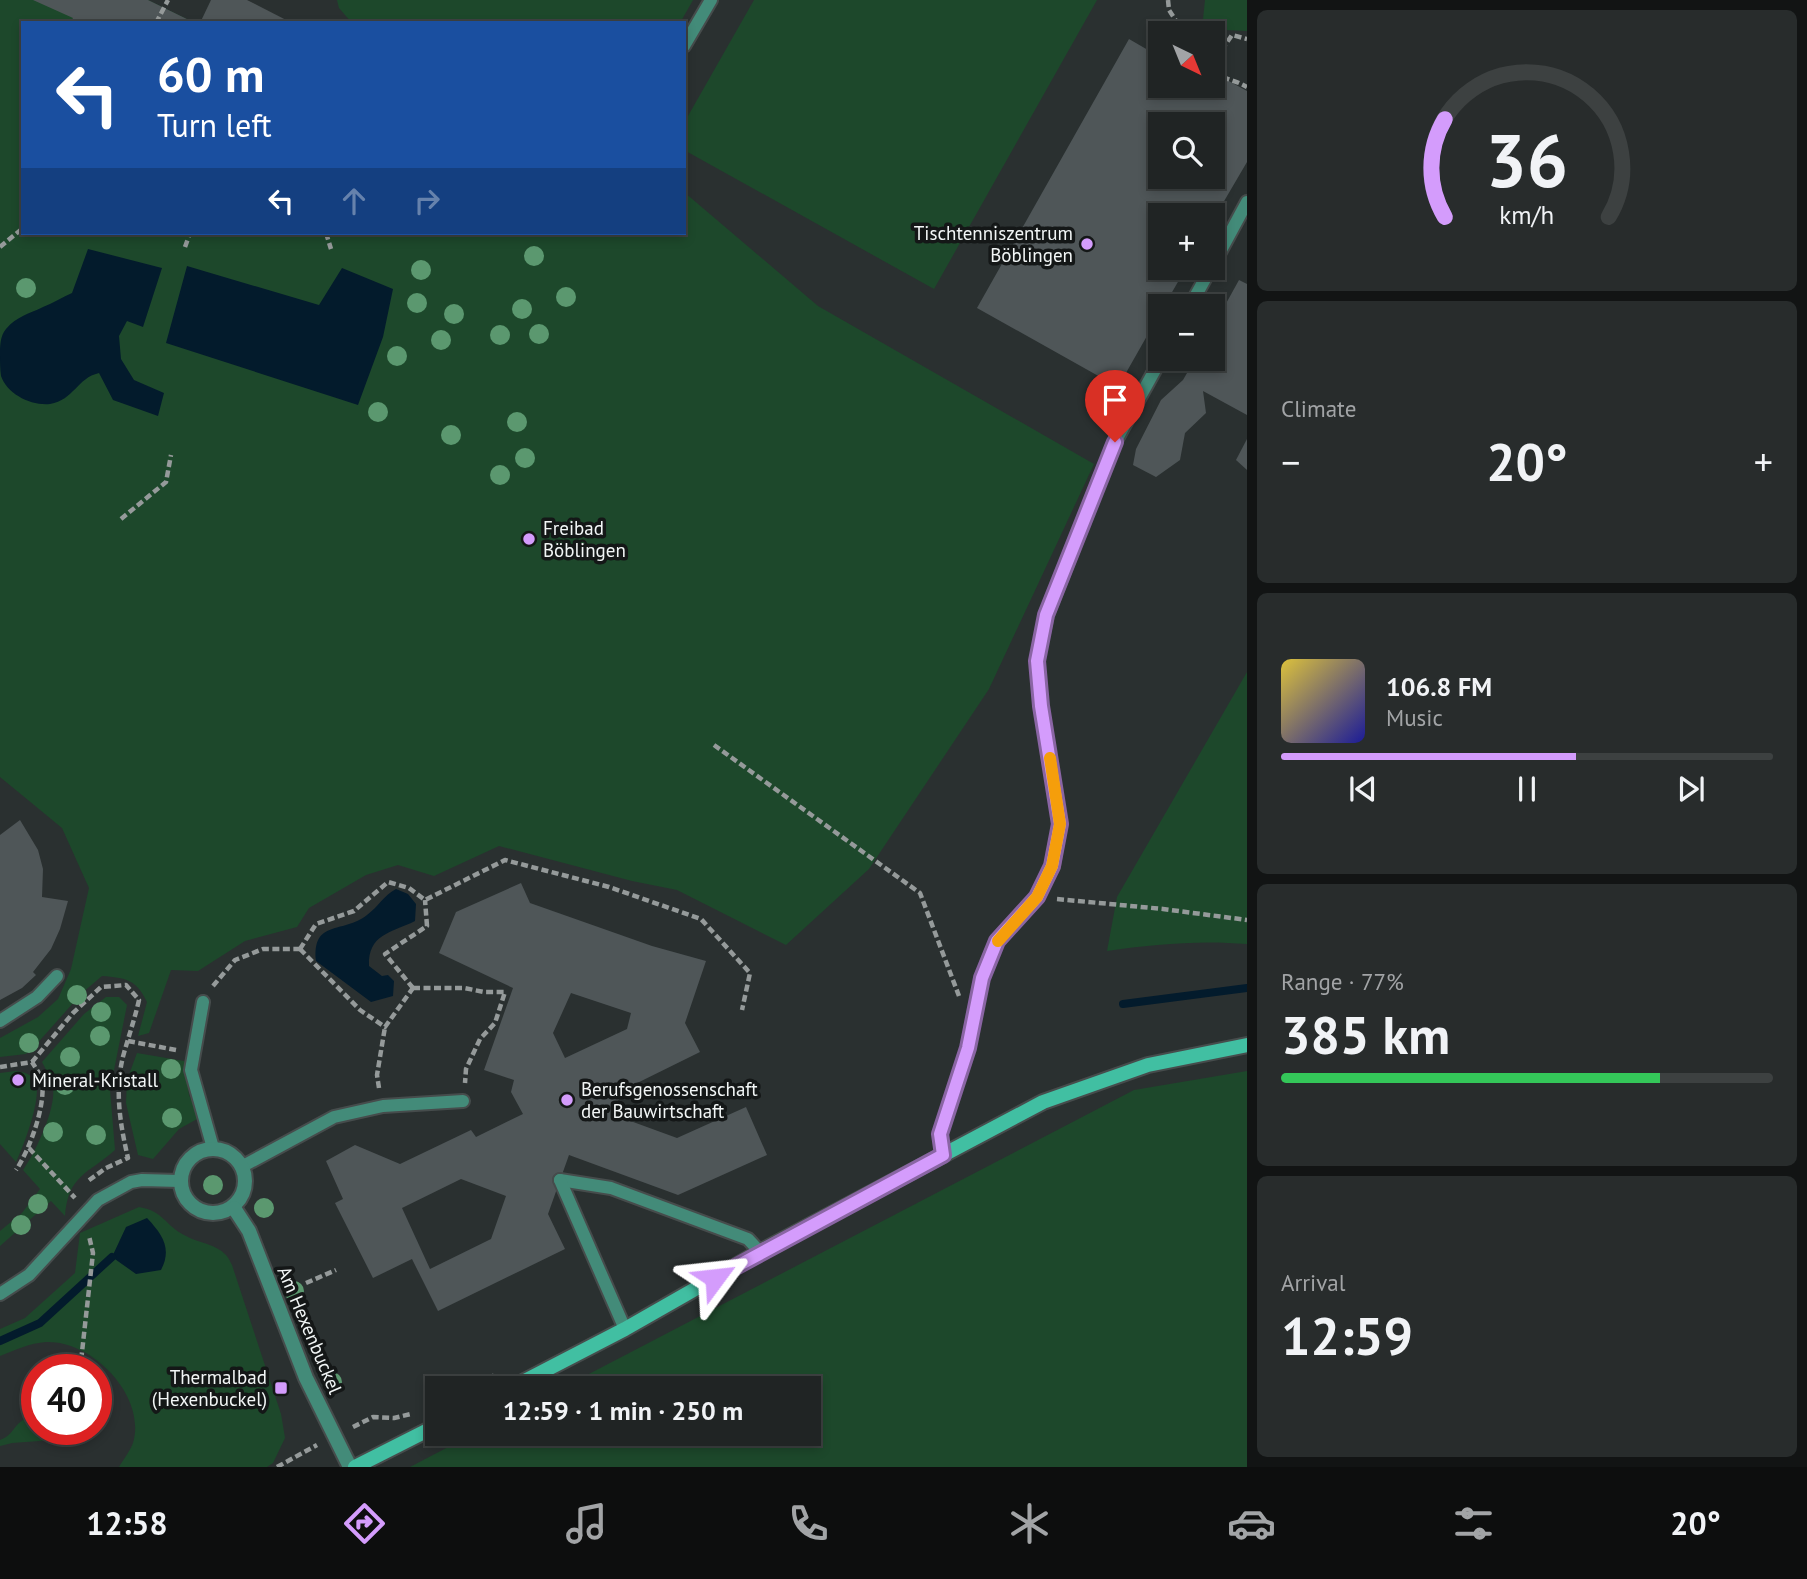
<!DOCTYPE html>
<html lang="en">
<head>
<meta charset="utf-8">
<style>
  body { margin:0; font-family:"PT Sans",sans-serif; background:#282c2c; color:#f1f3f6; height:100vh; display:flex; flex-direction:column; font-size:26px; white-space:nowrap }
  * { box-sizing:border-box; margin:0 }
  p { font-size:23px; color:#a2a4a6 }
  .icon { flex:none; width:38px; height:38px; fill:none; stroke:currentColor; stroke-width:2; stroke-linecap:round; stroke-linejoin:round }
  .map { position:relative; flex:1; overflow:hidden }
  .details { display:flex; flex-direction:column; gap:10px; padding:10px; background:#121414; width:560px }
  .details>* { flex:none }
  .guide { position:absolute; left:21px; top:21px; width:665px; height:214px; border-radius:0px; box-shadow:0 4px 10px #0003,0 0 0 2px #3d4141; background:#1a4fa0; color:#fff; overflow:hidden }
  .needle { width:46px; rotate:137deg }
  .controls { position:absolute; left:1148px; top:21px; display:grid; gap:14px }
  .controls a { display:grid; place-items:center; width:77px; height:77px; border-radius:0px; background:#202424; box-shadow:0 4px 10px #0003,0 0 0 2px #3d4141; font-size:35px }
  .speed { position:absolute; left:21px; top:1354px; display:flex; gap:14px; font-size:35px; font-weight:700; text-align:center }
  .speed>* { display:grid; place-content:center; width:91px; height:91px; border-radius:50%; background:#202424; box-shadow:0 4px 10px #0003,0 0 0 2px #3d4141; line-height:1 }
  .speed .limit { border:10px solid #d22; background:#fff; color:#111 }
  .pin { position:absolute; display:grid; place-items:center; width:60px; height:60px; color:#fff; margin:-72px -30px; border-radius:50% 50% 50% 0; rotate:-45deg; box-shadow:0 0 7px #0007 }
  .pin .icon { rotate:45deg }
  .me { position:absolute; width:77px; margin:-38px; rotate:60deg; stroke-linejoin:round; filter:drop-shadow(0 0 5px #0008) }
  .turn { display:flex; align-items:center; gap:24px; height:147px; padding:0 21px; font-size:32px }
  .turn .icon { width:91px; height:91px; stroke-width:2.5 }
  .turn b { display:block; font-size:49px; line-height:60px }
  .lanes { display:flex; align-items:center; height:66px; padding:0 21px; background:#0003; justify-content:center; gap:35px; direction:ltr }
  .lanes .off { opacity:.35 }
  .big { font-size:52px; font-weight:700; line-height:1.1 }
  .details .widget { flex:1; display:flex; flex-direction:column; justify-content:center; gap:10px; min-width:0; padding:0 24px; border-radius:10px; background:#282c2c }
  .details .dial { align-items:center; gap:0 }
  .dial svg { height:182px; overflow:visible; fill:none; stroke:#3d4141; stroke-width:7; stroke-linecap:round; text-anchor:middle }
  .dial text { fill:#f1f3f6; stroke:none }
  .song { display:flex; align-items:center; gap:21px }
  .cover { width:84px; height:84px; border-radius:10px; background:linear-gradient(135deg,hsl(50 70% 55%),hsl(240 70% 35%)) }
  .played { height:7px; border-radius:4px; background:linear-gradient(90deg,#d49cfc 60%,#3d4141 60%) }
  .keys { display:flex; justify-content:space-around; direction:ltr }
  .heat { display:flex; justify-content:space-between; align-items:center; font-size:38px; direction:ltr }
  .charge { height:10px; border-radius:5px; background:linear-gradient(90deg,#34c759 77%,#3d4141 0) }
  .trip { position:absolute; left:425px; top:1376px; width:396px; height:70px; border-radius:0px; background:#202424; box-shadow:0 4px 10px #0003,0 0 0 2px #3d4141; font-weight:700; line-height:70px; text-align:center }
  .dock { display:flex; height:112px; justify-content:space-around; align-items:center; background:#0d0e0e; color:#a2a4a6 }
  .dock .icon { width:49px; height:49px }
  .dock .selected { color:#d49cfc }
  .dock b { font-size:32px; color:#f1f3f6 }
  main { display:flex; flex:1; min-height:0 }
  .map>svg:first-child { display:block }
  .green { fill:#1d482b }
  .water { fill:#031b2c }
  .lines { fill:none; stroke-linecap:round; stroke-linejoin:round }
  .stream { stroke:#031b2c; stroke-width:8 }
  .building { fill:#4f5658; fill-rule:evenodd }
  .lane-casing { stroke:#464c4c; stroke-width:16 }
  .street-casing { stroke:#464c4c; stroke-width:18 }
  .secondary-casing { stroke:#464c4c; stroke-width:18 }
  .path { stroke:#959a9a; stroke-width:4.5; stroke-dasharray:7 3.5; stroke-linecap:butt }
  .lane { stroke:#438b79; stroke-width:12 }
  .street { stroke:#438b79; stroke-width:14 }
  .secondary { stroke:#41bfa2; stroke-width:14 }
  .tree { fill:#5b986f }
  .route-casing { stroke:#8a65a4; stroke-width:18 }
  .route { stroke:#d49cfc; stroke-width:12 }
  .slow { stroke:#f59e0b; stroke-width:12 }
  .poi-dot { fill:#d49cfc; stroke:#141717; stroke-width:2.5 }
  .labels { text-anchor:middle; stroke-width:7; stroke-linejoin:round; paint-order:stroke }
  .poi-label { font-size:19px; fill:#f2f6f6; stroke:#141717; text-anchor:start }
  .street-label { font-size:19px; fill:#f2f6f6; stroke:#141717 }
</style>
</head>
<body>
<main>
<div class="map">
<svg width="1247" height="1467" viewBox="0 0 1247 1467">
  <rect width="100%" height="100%" fill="#2a3030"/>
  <g class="green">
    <path d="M0,0H148L195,23H23V233H684V192L818,306L1094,464L989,689L869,869L786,945L677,890L632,881L499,846L434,876L398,865L366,875L309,908L297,927L245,941L198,971L171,970L149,1033L138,1036L147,1002C136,979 126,978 102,976L82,993L34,1047L26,1054L0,1057V1038L38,1017L58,999L71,969L89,888L62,828L0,777Z"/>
    <path d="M337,0H693L680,23H352L339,8Z"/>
    <path d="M754,0H1097L934,289L684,150V123Z"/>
    <path d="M1205,0H1247V31L1202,29Z"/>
    <path d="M1247,672V944C1201,940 1153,944 1107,951L1117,897Z"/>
    <path d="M106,997H119L127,1005L110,1090L115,1150C88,1174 68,1175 65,1216L51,1201L0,1246V1231L22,1213L40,1189L23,1170C35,1153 56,1109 53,1088C52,1079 46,1070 42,1062L84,1014Z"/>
    <path d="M137,1053L184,1061L189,1095L199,1118L179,1129L153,1159L138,1155L126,1103L127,1080Z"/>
    <path d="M16,1071C24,1072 31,1074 35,1081C43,1096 23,1147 16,1162L0,1144V1073Z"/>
    <path d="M1247,1071V1467H410L475,1433H808V1388H562L1134,1090Z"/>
    <path d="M139,1207C164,1211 165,1226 186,1236C199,1243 216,1244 226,1255C229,1258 230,1262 232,1265L281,1414L285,1438L273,1463L267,1467H119C123,1460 130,1451 133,1443C147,1396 92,1340 46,1342C30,1343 15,1350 0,1356V1329L25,1318L75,1273L80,1233Z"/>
    <path d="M37,1408V1430H73L53,1440L12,1443L0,1446V1440C10,1436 11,1432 18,1424C25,1417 32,1417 37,1408Z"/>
  </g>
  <g class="water">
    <path d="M88,249L162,268L143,327L127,321L119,336L121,359L134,380L164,393L158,416L113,400L99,373C77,378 74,400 50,404C31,406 7,394 1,376C0,370 0,361 0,355C0,346 0,336 6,329C17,316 29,314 43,307C53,303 63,297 72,293Z"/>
    <path d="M187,266L319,305L342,268L393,289L383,337L358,405L166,343Z"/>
    <path d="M396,889L408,894L416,904L415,921C391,933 368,934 369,966L382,976L388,975L394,981L393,996L371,1002L316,961C312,919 343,934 367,915C379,906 383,896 396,889Z"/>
    <path d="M147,1218C163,1235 172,1249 161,1270L136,1274L112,1257L126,1227Z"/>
  </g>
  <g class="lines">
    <g class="stream">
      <path d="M1123,1004L1247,988"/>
      <path d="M0,1341L40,1323L112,1257"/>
    </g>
  </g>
  <g class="building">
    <path d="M33,0H148L195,23H70L73,18Z"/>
    <path d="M211,0H247L292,23H200Z"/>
    <path d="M1129,39L1160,57V86H1208L1205,92L1217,99L1227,80L1247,91V162L1213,220V215H1160V268H1186L1164,306H1160V313L1118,387L977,308ZM1160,124H1213V177H1160Z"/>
    <path d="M1239,280L1247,284V415L1203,391L1206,413L1185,433L1180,460L1156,477L1133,465L1136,449L1161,400L1183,380L1195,359H1213V327Z"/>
    <path d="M1247,439V470L1236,460Z"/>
    <path d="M20,820L38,850L43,869L42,897L68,901L60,929L51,949L33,972L36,975L22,988L0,1000V835Z"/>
    <path d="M521,883L530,903L652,946L706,961L685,1023L700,1052L621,1091L614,1115L677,1138L746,1107L767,1155L678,1195L569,1155L548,1214L565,1249L438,1311L412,1259L373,1278L335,1203L343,1199L326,1161L355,1145L400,1164L471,1130L476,1137L523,1114L511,1092L514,1080L484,1070L513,988L439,953L456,912ZM571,993L631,1013L627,1029L565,1058L553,1033ZM461,1179L506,1196L491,1239L430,1269L402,1208Z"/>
  </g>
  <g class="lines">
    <defs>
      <g id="lane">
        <path d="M684,46L711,0"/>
        <path d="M1213,265L1247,202"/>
        <path d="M1190,306L1211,268"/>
        <path d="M203,1002L191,1070L213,1148"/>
        <path d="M0,1021L37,997L57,976"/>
        <path d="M943,1155L940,1134L968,1048L982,978L997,941L1037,897L1053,866L1060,824L1041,706L1037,661L1047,615L1115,442L1161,359"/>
        <path d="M243,1166L334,1117L383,1106L463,1101"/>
        <path d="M560,1180L611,1188L748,1239L760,1252"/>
        <path d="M560,1180L625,1329"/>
        <path d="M0,1294L29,1275L98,1200L131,1182L142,1180L180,1181"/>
      </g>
      <g id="street">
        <circle cx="213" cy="1181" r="32"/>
        <path d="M234,1208L249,1231L306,1378L350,1467"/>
      </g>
      <g id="secondary">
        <path d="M511,1388L625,1329L760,1252L1043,1102L1148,1065L1247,1045"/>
        <path d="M355,1467L438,1425"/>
      </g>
    </defs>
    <use href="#lane" class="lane-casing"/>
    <use href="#street" class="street-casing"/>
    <use href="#secondary" class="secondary-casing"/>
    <g class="path">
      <path d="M1168,0L1169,10L1184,33"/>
      <path d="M156,23L168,0"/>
      <path d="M1213,56L1221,51L1232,35L1247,39"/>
      <path d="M1213,73C1225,79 1235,80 1247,87"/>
      <path d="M326,233L331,249"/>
      <path d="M0,247L23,228"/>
      <path d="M185,247L190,233"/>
      <path d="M121,519L166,482L171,455"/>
      <path d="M714,745L920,893L959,996"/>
      <path d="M1057,899L1163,909L1247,920"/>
      <path d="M300,949L316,924L354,911L388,882L409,888L425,900L505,860L609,887L701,919L750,973L742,1010"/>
      <path d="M300,949L360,1010L385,1027L413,988"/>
      <path d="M213,986L235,960L263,949H300"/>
      <path d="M413,988H464L484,992H505L495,1023L480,1039L466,1069L465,1083"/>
      <path d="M413,988L385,954L427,926L425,900"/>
      <path d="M128,1041L176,1050"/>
      <path d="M32,1062L73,1013L101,987L126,985L139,1000C135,1018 129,1035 124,1053C114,1088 120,1124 128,1158L106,1168L88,1181"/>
      <path d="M0,1067L32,1062C35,1067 41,1075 42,1081C46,1106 29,1151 16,1170"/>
      <path d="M379,1088L377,1075L385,1027"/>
      <path d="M29,1148L75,1198"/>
      <path d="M306,1283L336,1270"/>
      <path d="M80,1370L93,1253L89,1236"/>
      <path d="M469,1388L495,1375"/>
      <path d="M353,1427L373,1417L394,1418L411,1414"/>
      <path d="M277,1467L317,1445"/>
    </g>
    <use href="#lane" class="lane"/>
    <use href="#street" class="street"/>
    <use href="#secondary" class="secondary"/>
  </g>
  <g class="tree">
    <circle cx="534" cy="256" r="10"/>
    <circle cx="421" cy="270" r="10"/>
    <circle cx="26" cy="288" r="10"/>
    <circle cx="566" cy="297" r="10"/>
    <circle cx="417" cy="303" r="10"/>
    <circle cx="522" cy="309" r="10"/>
    <circle cx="454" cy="314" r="10"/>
    <circle cx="539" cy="334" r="10"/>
    <circle cx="500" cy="335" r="10"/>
    <circle cx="441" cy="340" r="10"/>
    <circle cx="397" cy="356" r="10"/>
    <circle cx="378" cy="412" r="10"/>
    <circle cx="517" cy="422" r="10"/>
    <circle cx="451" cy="435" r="10"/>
    <circle cx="525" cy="458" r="10"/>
    <circle cx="500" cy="475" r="10"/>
    <circle cx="77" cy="995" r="10"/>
    <circle cx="101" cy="1012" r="10"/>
    <circle cx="100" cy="1036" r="10"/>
    <circle cx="29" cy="1043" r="10"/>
    <circle cx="70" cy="1057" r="10"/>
    <circle cx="171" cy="1069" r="10"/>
    <circle cx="65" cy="1085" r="10"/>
    <circle cx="172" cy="1118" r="10"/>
    <circle cx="53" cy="1132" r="10"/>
    <circle cx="96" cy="1135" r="10"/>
    <circle cx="213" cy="1185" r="10"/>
    <circle cx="38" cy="1204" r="10"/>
    <circle cx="264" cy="1208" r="10"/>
    <circle cx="21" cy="1225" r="10"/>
    <circle cx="294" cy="1291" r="10"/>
    <circle cx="332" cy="1382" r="10"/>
  </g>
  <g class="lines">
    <defs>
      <path id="route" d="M715,1278L943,1155L940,1134L968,1048L982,978L997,941L1037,897L1052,866L1060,824L1041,706L1037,661L1046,615L1115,442"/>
    </defs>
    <use href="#route" class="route-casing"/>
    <use href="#route" class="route"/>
    <path class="slow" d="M998,941L1037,897L1052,866L1060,824L1050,758"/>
  </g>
  <g class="poi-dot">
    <circle cx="1087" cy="244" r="7"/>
    <circle cx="529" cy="539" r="7"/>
    <circle cx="18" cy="1080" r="7"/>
    <circle cx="567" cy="1100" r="7"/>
    <rect x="274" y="1381" width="14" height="14" rx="3.5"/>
  </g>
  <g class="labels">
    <g class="poi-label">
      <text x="1073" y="240" text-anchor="end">Tischtenniszentrum<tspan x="1073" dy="22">Böblingen</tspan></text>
      <text x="543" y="535">Freibad<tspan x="543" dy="22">Böblingen</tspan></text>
      <text x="32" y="1087">Mineral-Kristall</text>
      <text x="581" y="1096">Berufsgenossenschaft<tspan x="581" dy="22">der Bauwirtschaft</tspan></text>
      <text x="267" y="1384" text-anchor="end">Thermalbad<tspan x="267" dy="22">(Hexenbuckel)</tspan></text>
    </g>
    <g class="street-label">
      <text transform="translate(310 1330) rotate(67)" y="7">Am Hexenbuckel</text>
    </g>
  </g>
</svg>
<div class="controls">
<a><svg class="needle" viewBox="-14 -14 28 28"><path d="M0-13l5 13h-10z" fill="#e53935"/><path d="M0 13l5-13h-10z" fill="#a2a4a6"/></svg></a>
<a><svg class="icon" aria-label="search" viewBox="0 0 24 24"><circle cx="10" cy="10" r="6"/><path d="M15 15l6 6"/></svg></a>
<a>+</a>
<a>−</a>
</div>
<div class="speed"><div class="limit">40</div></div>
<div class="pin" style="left:1115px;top:442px;background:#d93025"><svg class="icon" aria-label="arrive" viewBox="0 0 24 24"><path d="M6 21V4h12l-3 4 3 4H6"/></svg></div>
<svg class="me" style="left:715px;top:1278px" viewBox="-20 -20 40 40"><path d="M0-17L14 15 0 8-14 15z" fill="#d49cfc" stroke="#fff" stroke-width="4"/></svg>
<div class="trip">12:59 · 1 min · 250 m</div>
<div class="guide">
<div class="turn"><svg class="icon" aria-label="left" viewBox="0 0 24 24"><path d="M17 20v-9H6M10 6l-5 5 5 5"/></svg><div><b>60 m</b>Turn left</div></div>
<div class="lanes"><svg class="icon" aria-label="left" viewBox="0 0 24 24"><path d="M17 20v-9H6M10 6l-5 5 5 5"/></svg><svg class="icon off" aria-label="ahead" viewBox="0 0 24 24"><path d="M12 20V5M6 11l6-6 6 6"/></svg><svg class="icon off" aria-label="right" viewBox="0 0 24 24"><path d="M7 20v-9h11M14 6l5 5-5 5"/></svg></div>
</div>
</div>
<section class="details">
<div class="widget dial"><svg viewBox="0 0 100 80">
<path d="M14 69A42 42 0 1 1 86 69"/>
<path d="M14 69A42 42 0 0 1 14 26" stroke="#d49cfc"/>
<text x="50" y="56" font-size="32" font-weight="700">36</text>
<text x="50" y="72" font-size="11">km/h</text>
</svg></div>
<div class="widget"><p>Climate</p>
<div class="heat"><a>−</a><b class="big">20°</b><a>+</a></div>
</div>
<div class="widget">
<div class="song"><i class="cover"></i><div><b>106.8 FM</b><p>Music</p></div></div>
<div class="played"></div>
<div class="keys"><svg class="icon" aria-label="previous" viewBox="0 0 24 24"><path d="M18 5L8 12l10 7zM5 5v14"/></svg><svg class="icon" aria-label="pause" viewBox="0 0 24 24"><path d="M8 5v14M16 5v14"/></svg><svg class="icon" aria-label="next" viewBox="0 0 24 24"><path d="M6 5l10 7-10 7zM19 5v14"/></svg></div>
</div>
<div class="widget"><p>Range · 77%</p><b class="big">385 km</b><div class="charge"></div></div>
<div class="widget"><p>Arrival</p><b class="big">12:59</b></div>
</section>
</main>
<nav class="dock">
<b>12:58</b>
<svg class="icon selected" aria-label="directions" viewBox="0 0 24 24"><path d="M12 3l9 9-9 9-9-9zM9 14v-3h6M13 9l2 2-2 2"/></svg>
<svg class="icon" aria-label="music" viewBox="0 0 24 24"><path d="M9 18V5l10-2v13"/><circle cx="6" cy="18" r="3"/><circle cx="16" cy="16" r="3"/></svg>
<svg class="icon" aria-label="phone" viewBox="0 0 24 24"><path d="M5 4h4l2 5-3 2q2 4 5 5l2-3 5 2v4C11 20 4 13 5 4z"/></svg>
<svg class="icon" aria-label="climate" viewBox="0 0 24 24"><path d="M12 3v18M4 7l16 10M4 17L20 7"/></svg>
<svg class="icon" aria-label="car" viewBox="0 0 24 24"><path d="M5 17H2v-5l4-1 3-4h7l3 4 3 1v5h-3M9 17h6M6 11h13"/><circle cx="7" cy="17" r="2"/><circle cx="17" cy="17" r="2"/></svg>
<svg class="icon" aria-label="filters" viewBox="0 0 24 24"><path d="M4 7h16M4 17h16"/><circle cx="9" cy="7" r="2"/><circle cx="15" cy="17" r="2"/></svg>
<b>20°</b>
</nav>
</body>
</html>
